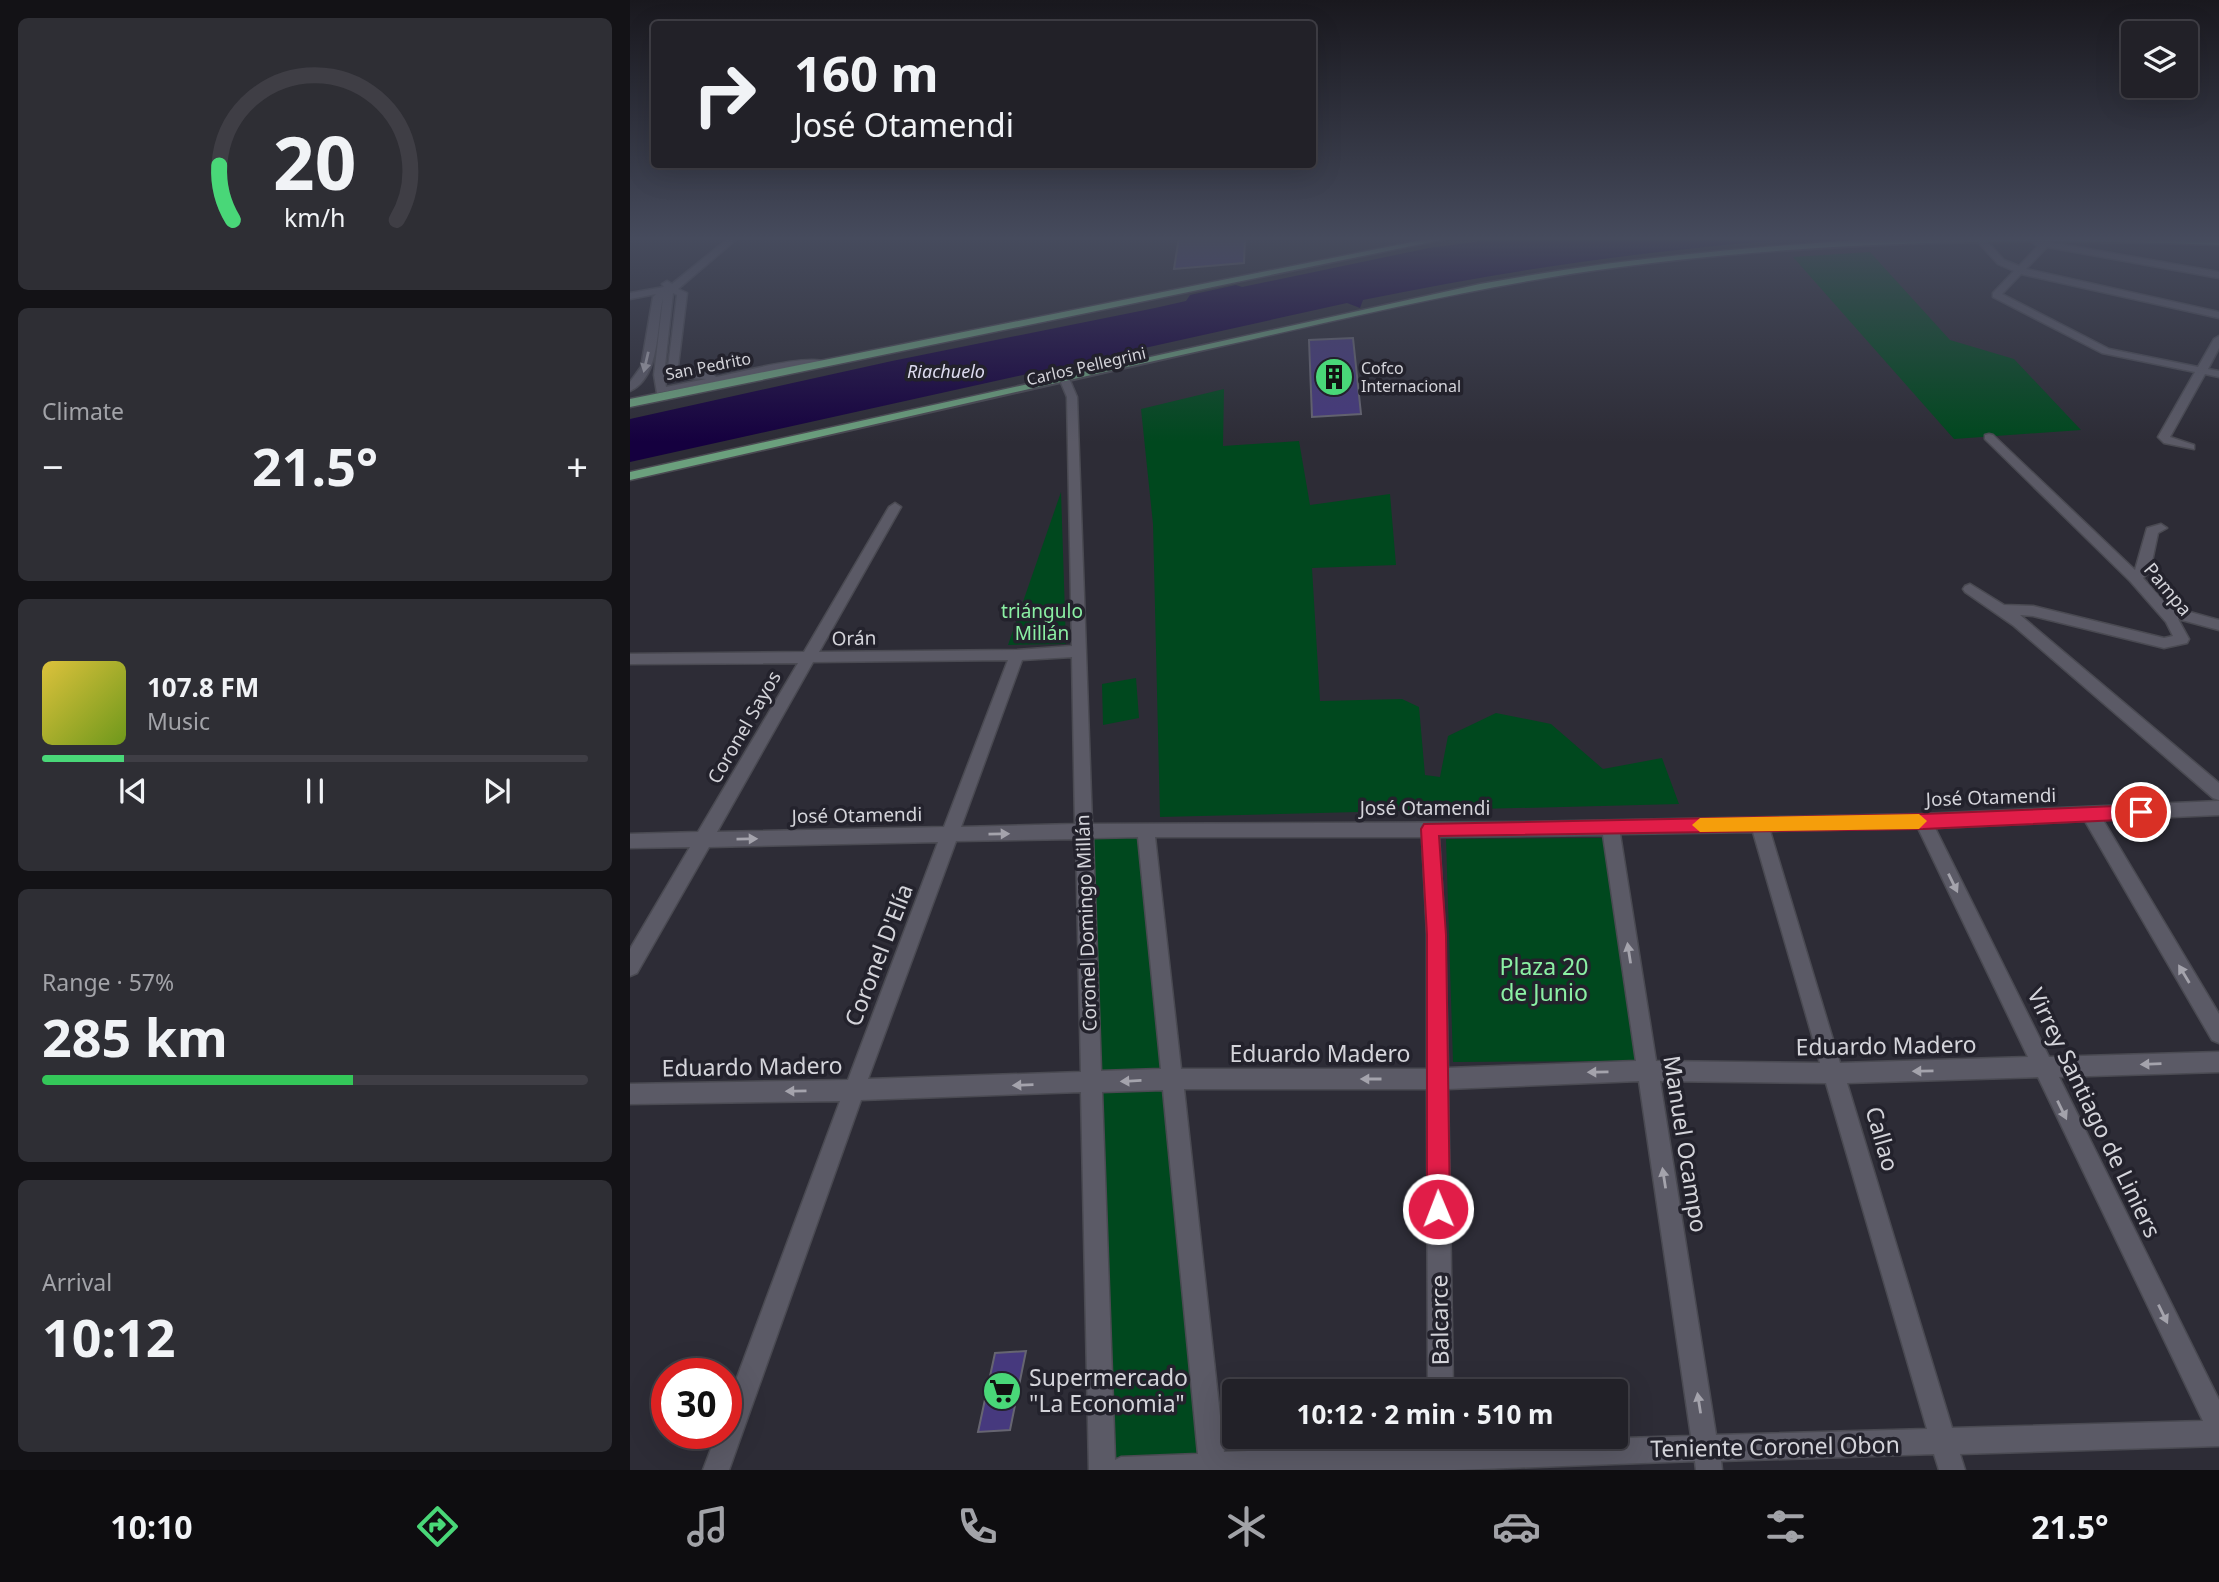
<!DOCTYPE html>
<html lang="en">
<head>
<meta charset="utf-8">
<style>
  body { margin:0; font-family:"Noto Sans",sans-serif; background:#2e2e34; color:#f1f3f6; height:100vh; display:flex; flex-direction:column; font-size:26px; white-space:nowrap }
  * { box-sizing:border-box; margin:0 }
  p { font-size:23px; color:#a2a3a8 }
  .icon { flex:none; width:38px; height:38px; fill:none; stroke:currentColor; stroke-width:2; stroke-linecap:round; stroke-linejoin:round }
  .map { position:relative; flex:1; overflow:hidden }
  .details { display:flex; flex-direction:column; gap:18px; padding:18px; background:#131216; width:630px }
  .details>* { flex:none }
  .banner { position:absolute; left:21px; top:21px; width:665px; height:147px; border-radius:7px; box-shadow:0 7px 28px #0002,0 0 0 2px #3f3e45; background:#222128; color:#f1f3f6; overflow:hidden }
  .tools { position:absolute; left:1491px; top:21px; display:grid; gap:14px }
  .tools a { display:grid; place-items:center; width:77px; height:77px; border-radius:7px; background:#222128; box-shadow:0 7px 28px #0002,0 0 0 2px #3f3e45; font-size:35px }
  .speed { position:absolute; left:21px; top:1358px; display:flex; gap:14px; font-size:35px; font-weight:700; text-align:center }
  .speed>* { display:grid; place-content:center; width:91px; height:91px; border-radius:50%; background:#222128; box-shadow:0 7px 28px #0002,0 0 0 2px #3f3e45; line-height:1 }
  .speed .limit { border:10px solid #d22; background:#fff; color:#111 }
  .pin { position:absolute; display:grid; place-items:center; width:60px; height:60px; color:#fff; margin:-30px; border:4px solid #fff; border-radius:50%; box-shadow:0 2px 7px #0007 }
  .me { position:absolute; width:77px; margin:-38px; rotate:359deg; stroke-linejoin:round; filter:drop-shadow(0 0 5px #0008) }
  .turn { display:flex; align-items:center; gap:24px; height:147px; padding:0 28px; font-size:32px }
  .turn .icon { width:91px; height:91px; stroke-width:2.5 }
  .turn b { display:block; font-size:49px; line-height:60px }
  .big { font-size:52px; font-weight:700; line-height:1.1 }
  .details .tile { flex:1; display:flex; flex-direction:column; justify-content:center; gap:10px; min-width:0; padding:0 24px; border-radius:10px; background:#2e2e34 }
  .details .dial { align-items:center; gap:0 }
  .dial svg { height:182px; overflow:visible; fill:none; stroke:#3f3e45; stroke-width:7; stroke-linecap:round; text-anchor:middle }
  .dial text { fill:#f1f3f6; stroke:none }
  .song { display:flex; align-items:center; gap:21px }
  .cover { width:84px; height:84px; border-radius:10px; background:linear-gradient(135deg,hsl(50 70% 55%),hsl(80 70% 35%)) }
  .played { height:7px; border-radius:4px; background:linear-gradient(90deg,#49d778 15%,#3f3e45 15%) }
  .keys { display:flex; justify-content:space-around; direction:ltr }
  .heat { display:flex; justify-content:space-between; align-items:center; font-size:38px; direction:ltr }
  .charge { height:10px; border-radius:5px; background:linear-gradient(90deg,#34c759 57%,#3f3e45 0) }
  .trip { position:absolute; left:592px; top:1379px; width:406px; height:70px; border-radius:7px; background:#222128; box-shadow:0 7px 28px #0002,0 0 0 2px #3f3e45; font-weight:700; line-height:70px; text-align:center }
  .tab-bar { display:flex; height:112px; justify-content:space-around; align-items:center; background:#0e0d10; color:#a2a3a8 }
  .tab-bar .icon { width:49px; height:49px }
  .tab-bar .on { color:#49d778 }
  .tab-bar b { font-size:32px; color:#f1f3f6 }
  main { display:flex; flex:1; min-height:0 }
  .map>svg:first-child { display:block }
  .green { fill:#00481e }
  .water { fill:#15003f }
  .building { fill:#46397e; stroke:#666571; stroke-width:2 }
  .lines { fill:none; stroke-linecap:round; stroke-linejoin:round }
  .minor-casing { stroke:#4a4a52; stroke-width:3 }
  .major-casing { stroke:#4a4a52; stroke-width:3 }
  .minor { fill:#5b5a66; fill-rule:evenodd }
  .major { fill:#6ba07d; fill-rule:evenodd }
  .oneway { fill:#a4a3ac }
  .route { fill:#e11d48; stroke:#92132f; stroke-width:2 }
  .slow { fill:#f59e0b }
  .labels { text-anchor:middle; stroke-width:7; stroke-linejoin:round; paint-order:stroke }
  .far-street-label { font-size:16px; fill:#d4d4da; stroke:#23222c }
  .far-poi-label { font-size:16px; fill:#d4d4da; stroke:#23222c; text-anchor:start }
  .far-water-label { font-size:18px; font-style:italic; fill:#dddbf0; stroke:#23222c }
  .street-label { font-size:19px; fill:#d4d4da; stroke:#23222c }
  .park-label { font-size:19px; fill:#8bf0a4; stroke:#23222c }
  .near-street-label { font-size:23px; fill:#d4d4da; stroke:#23222c }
  .near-park-label { font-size:23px; fill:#8bf0a4; stroke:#23222c }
  .near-poi-label { font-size:23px; fill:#d4d4da; stroke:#23222c; text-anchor:start }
</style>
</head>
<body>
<main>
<section class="details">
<div class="tile dial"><svg viewBox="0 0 100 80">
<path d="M14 69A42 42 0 1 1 86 69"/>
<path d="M14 69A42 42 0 0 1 8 45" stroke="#49d778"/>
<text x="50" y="56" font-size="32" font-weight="700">20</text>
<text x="50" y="72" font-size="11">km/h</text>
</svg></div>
<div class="tile"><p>Climate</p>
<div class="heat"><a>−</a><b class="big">21.5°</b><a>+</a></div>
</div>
<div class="tile">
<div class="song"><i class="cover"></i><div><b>107.8 FM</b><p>Music</p></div></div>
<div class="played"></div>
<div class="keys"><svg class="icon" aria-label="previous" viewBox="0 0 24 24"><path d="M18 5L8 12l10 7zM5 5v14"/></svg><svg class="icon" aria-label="pause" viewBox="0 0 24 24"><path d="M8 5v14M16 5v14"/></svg><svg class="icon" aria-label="next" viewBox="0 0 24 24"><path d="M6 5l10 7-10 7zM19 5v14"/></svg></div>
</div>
<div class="tile"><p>Range · 57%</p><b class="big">285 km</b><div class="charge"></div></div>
<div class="tile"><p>Arrival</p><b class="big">10:12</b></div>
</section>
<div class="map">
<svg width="1589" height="1470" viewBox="0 0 1589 1470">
  <rect width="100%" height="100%" fill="#2d2c36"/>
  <g class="green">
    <path d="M1240,252L1320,340L1384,359L1451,430L1324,439L1163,257Z"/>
    <path d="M594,389L593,446L669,441L680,505L760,494L766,565L682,568L690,701L772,699L789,707L795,775L810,777L818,736L866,713L921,724L973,769L1032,758L1049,804L530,817L523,524L511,409Z"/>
    <path d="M431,492L436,644L378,645Z"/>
    <path d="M506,678L509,718L473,725L472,684Z"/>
    <path d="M516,830L583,1470H472L453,833Z"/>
    <path d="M973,838L1009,1061L823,1062L816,839Z"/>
  </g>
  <path class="water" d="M881,237H1195C1040,247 886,268 733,300L730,308L717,303L0,462V419L262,361L525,308L556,301L560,295L606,285L612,287L799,248Z"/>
  <g class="building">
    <path d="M549,237H615L614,263L544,269Z"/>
    <path d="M723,338L731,414L682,417L679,340Z"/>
    <path d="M396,1351L380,1430L348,1432L365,1353Z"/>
  </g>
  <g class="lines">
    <defs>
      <g id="minor">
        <path d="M100,237H109L48,289L57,293L48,366L56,372L81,373L86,377C108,373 182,352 198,363L193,366H175L27,393L24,375L33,298C26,326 31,377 0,391V382L11,367L23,297L26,294L0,299V293L34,287L32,284L37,281L42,284ZM43,293L47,295L38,367L49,377L76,379L36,387L34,375Z"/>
        <path d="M1349,237H1353L1374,260L1389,266L1408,246L1403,243L1407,240L1589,272V278L1417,247L1396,269L1589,312V318L1391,274L1372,294L1479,349L1568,367L1584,339L1589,336V348L1578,369L1589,371V377L1575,374L1540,437L1564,445V449L1534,443L1528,437L1565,372L1472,353L1363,297V293L1384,271L1368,264L1347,241Z"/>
        <path d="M430,376H438L447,397L462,824L896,822L1293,814L1589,801V815L1473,820L1589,1014V1043L1582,1040L1455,821L1305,828L1419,1057L1589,1052V1072L1429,1077L1589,1400V1446L1330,1454L1335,1470H1309L1304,1454L1091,1461L1092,1470H1066L1065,1461L825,1470H459L451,1092L231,1100L99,1470H73L87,1433H96V1407L210,1101L0,1104V1084L218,1080L308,842L79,847L7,973L0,976V949L60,847L0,848V834L68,832L168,663L0,664V654L174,652L259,507L265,503L271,507L189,652L387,650L442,646L437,397L429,378ZM442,657L445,824L331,827L392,660ZM378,660L314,827L87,832L183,662ZM1288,828L1398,1057L1210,1063L1140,831ZM1123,832L1190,1063L1026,1061L990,834ZM973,835L1006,1061L818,1068L815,935L809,837ZM508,837L531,1069L471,1071L463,838ZM525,837H792L797,935V1069H551ZM446,839L451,1072L238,1079L326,841ZM1408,1077L1573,1421L1322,1428L1217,1083ZM1009,1081L1061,1436L824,1443V1437H798V1444L594,1452L554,1089H797L798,1391H823L818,1089ZM1030,1081L1196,1083L1297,1429L1086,1435ZM533,1090L568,1454L491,1457L485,1460L472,1092Z"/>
        <path d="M1359,434L1363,435L1505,570L1517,528L1531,524L1537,528L1528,533L1520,571L1513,578L1538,606L1589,620V630L1548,619L1559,639L1557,643L1534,648L1403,616L1390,615L1589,783V800L1583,798L1384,626L1335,592L1333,589L1335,586L1340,584L1374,605L1403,606L1534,638L1543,636L1536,622L1500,581L1355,439V435Z"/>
      </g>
      <g id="major">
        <path d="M807,237H825L0,407V399Z"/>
        <path d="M1289,237L1589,239V245C1389,237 1189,241 990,267C859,284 730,315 601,344C400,388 200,435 0,480V472L850,284C995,257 1141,244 1289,237Z"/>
      </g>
    </defs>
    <use href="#minor" class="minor-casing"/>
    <use href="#major" class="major-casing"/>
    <use href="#minor" class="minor"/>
    <use href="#major" class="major"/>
  </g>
  <defs><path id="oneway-solid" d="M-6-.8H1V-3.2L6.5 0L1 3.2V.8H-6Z" transform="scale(1.75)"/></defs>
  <g class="oneway">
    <use href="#oneway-solid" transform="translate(16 362) rotate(103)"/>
    <use href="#oneway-solid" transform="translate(369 834) rotate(-1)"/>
    <use href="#oneway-solid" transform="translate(117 839) rotate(-1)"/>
    <use href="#oneway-solid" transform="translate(1323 883) rotate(64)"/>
    <use href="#oneway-solid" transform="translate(999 953) rotate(-99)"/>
    <use href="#oneway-solid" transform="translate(1554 974) rotate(-121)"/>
    <use href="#oneway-solid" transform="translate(1521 1064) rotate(178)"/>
    <use href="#oneway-solid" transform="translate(1293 1071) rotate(179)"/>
    <use href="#oneway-solid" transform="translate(968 1072) rotate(179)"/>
    <use href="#oneway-solid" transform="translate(741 1079) rotate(-180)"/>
    <use href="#oneway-solid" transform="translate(501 1081) rotate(177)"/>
    <use href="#oneway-solid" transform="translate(393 1085) rotate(178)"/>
    <use href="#oneway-solid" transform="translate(166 1091) rotate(179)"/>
    <use href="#oneway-solid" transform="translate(1432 1110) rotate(64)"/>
    <use href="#oneway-solid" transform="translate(1034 1178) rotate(-99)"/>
    <use href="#oneway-solid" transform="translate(1533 1314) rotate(64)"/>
    <use href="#oneway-solid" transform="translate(1069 1403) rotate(-99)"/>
  </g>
  <linearGradient id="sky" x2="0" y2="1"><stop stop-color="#19181e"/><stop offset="0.54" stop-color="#464b5d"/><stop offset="1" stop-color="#464b5d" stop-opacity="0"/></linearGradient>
  <rect width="1589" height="442" fill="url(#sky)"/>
  <path class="route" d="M1511,805L1520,812L1511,819L1293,829L809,836L816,935L820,1209L816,1217L808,1220L800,1217L797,1209V935L791,829L794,824L1293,814Z"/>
  <path class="slow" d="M1289,814L1297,821L1289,829L1070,832L1062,825L1070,818Z"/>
  <defs>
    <symbol id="building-disc" viewBox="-11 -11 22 22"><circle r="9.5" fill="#49d778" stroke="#23222c"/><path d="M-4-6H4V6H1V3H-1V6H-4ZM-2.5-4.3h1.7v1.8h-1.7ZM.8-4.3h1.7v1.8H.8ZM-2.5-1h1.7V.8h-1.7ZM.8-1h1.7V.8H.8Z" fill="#111"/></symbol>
    <symbol id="supermarket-disc" viewBox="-11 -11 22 22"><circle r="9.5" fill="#49d778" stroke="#23222c"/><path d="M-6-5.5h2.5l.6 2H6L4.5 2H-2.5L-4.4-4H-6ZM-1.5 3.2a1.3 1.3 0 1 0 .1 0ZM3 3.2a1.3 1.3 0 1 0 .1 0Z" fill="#111"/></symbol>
  </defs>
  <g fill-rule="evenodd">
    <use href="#building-disc" x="682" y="355" width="44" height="44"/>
    <use href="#supermarket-disc" x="350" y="1369" width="44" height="44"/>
  </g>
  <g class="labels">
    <g class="far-street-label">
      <text transform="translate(78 366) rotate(-11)" y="6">San Pedrito</text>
      <text transform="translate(456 366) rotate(-13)" y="6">Carlos Pellegrini</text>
    </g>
    <g class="far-poi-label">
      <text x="731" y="374">Cofco<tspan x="731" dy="18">Internacional</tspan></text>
    </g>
    <g class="far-water-label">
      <text x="316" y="378">Riachuelo</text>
    </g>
    <g class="street-label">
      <text transform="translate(1538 589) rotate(50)" y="7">Pampa</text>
      <text transform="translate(224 638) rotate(-1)" y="7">Orán</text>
      <text transform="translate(114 727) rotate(-60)" y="7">Coronel Sayos</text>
      <text transform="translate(1361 797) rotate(-2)" y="7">José Otamendi</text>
      <text x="795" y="815">José Otamendi</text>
      <text transform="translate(227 815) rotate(-1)" y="7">José Otamendi</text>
      <text transform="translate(456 923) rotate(-92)" y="7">Coronel Domingo Millán</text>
    </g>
    <g class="park-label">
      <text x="412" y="618">triángulo<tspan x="412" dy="22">Millán</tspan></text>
    </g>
    <g class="near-street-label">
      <text transform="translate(249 955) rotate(-69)" y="8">Coronel D'Elía</text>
      <text transform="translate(1256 1046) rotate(-1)" y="8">Eduardo Madero</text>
      <text x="690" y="1062">Eduardo Madero</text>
      <text transform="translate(122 1067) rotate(-1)" y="8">Eduardo Madero</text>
      <text transform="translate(1464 1113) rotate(64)" y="8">Virrey Santiago de Liniers</text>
      <text transform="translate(1252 1139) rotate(74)" y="8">Callao</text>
      <text transform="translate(1055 1144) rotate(81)" y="8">Manuel Ocampo</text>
      <text transform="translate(810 1320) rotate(-91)" y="8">Balcarce</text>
      <text transform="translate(1145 1447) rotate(-1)" y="8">Teniente Coronel Obon</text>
    </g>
    <g class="near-park-label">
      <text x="914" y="975">Plaza 20<tspan x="914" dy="26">de Junio</tspan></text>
    </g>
    <g class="near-poi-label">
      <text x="399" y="1386">Supermercado<tspan x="399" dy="26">"La Economia"</tspan></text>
    </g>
  </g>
</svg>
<div class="tools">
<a><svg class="icon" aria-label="layers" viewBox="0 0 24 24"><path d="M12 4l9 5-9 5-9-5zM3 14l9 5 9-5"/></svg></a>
</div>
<div class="speed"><div class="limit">30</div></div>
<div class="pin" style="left:1511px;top:812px;background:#d93025"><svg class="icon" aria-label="arrive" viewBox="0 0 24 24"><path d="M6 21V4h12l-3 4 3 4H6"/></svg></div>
<svg class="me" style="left:808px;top:1209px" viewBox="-20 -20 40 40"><circle r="17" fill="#e11d48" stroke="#fff" stroke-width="3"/><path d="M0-11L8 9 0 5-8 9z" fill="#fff"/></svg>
<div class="trip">10:12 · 2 min · 510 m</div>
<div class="banner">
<div class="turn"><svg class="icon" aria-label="right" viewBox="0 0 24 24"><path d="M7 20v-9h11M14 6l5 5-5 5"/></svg><div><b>160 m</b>José Otamendi</div></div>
</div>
</div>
</main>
<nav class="tab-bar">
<b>10:10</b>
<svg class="icon on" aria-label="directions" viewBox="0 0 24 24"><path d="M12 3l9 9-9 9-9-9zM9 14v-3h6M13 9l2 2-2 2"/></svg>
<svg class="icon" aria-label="music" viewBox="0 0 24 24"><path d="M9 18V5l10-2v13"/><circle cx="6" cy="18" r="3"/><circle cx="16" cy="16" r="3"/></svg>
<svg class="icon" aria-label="phone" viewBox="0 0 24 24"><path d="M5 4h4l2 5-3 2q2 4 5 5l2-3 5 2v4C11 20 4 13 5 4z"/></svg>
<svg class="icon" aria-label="climate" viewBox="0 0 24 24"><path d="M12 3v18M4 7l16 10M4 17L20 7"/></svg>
<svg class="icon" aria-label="car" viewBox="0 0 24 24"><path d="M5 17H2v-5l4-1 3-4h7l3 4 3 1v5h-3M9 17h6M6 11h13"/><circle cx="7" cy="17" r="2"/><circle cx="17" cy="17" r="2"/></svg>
<svg class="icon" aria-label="filters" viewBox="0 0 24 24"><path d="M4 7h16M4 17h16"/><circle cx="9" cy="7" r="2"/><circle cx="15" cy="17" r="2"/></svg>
<b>21.5°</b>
</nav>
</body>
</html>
